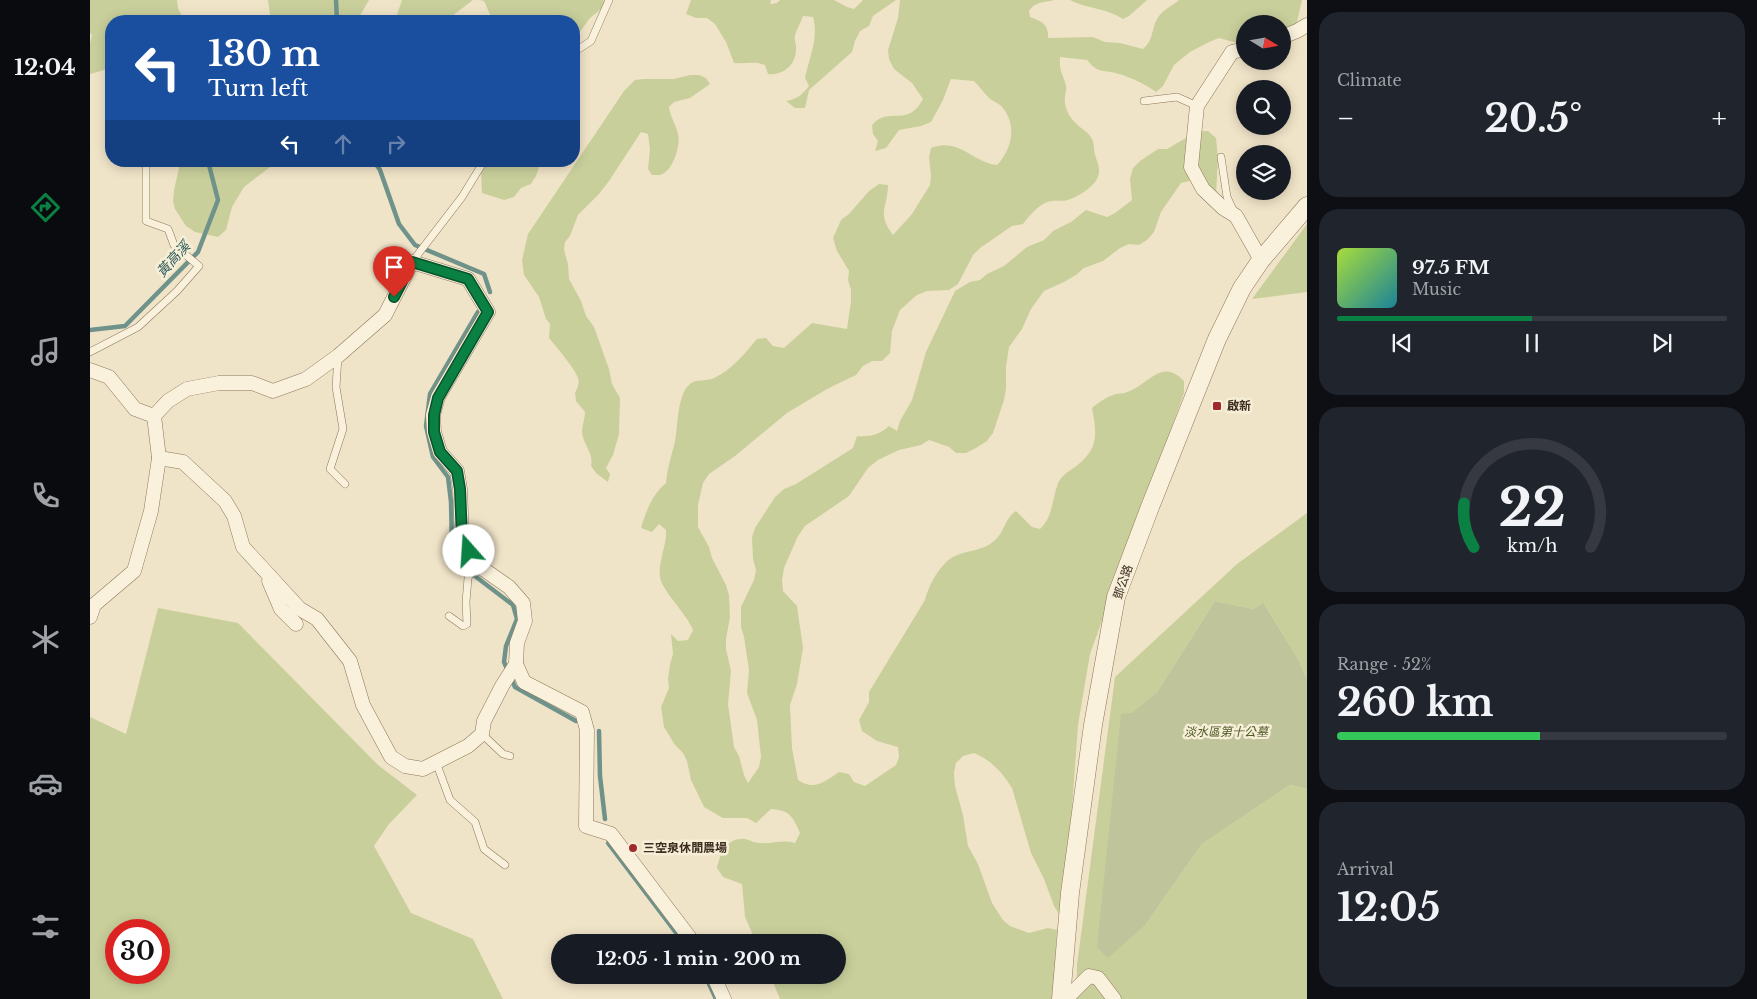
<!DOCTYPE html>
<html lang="en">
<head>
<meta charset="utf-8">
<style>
  body { margin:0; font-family:"Libre Baskerville","Noto Sans TC",serif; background:#20242c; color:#f1f3f6; height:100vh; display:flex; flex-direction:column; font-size:19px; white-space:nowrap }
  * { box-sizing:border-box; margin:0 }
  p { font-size:16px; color:#9ea1a6 }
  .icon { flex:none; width:28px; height:28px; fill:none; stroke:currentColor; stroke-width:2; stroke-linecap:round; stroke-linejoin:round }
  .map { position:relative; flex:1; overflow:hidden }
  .details { display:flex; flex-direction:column; gap:12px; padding:12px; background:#0d0f14; width:450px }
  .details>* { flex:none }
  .top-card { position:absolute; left:15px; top:15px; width:475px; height:152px; border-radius:20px; box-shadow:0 2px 12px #0003; background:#1a4fa0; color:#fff; overflow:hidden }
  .needle { width:32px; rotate:101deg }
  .controls { position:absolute; left:1146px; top:15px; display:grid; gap:10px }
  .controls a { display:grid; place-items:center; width:55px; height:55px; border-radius:50%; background:#171b24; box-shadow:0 2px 12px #0003; font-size:25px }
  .speed { position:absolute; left:15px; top:919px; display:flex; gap:10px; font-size:25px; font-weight:700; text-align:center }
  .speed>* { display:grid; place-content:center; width:65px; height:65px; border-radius:50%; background:#171b24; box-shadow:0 2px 12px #0003; line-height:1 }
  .speed .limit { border:8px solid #d22; background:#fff; color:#111 }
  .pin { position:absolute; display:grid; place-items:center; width:42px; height:42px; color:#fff; margin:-51px -21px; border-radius:50% 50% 50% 0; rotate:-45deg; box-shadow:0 0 5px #0007 }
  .pin .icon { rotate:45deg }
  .me { position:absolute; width:55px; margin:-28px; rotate:341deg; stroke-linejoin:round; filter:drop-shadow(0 0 4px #0008) }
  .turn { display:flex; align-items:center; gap:18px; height:105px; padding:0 20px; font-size:22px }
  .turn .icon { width:65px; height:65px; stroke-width:2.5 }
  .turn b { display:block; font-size:35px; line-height:42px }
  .lanes { display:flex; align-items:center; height:48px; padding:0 20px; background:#0003; justify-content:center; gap:25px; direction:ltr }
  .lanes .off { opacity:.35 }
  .big { font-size:38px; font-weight:700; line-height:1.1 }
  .details .tile { flex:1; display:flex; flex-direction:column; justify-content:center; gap:8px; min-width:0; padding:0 18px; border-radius:20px; background:#20242c }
  .details .dial { align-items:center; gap:0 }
  .dial svg { height:130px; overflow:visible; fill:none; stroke:#363941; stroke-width:7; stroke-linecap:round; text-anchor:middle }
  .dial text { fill:#f1f3f6; stroke:none }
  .song { display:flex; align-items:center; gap:15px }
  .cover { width:60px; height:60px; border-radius:8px; background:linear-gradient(135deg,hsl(80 70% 55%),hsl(190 70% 35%)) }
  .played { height:5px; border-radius:2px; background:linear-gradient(90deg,#0b8043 50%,#363941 50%) }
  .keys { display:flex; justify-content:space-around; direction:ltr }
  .heat { display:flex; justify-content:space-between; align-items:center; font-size:28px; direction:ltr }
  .charge { height:8px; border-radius:4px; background:linear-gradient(90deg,#34c759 52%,#363941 0) }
  .trip { position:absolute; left:461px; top:934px; width:295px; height:50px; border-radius:25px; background:#171b24; box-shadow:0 2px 12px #0003; font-weight:700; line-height:50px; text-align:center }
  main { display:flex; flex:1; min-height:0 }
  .tab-bar { display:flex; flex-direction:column; width:90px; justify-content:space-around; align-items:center; background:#090b0e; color:#9ea1a6 }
  .tab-bar .icon { width:35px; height:35px }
  .tab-bar .active { color:#0b8043 }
  .tab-bar b { font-size:22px; color:#f1f3f6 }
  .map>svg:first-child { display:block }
  .green { fill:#c9cf9b; fill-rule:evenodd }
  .cemetery { fill:#bfc49a }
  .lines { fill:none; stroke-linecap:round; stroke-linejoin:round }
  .stream { stroke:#6f938a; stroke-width:4.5 }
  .service-casing { stroke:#8d765c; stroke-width:8 }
  .minor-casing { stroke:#8d765c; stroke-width:15 }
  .tertiary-casing { stroke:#8d765c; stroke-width:19 }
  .service { stroke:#faf1dc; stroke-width:7 }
  .minor { stroke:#faf1dc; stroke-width:14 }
  .tertiary { stroke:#faf1dc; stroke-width:18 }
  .route-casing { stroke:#07532c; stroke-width:12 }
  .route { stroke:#0b8043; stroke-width:9 }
  .poi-dot { fill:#9e2a2b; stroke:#f7eed8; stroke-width:2 }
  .labels { text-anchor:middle; stroke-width:5; stroke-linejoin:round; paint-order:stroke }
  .poi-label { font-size:12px; font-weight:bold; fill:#3d2e20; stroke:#f7eed8; text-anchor:start }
  .street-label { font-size:12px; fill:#3d2e20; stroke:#f7eed8 }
  .park-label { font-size:12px; font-style:italic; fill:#4d5a26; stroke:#f7eed8 }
  .water-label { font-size:14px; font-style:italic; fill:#2f5d5a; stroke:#f7eed8 }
</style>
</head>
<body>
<main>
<nav class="tab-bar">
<b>12:04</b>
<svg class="icon active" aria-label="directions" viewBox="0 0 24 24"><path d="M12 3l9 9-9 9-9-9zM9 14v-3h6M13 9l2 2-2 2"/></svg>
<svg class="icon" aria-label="music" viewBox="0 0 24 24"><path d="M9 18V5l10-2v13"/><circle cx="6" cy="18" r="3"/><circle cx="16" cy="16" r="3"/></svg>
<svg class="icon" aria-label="phone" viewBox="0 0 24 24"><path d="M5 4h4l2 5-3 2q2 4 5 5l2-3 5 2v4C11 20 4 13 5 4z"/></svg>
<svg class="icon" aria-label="climate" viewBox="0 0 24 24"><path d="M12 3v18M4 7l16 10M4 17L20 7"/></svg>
<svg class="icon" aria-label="car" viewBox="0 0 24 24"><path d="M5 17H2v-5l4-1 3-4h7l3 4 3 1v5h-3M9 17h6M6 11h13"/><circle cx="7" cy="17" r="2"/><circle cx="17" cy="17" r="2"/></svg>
<svg class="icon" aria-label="filters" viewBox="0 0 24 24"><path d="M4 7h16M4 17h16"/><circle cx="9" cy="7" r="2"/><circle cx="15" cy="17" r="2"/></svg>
</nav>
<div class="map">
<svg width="1217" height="999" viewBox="0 0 1217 999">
  <rect width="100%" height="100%" fill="#f0e4c8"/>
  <g class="green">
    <path d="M0,0H87L88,8L94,21H21V68L0,74V44L2,35L0,33Z"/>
    <path d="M178,0H279L267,21H181Z"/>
    <path d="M312,0H383L362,16L364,21H305Z"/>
    <path d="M390,0H513L516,5L500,18L484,40V21H403L394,1Z"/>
    <path d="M601,0H681L680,4L687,3L690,0H744L757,7L764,9L773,0H806L783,16L779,26L770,31L765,41L762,52L719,90L715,108H705L696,101C707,99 712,95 719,86L715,78C719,58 729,37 723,17L713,16C711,22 707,29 705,35C704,39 706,43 706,47C707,64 694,76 678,74L675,65C664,61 655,64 644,63L636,42L625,24L617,18H606L596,14Z"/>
    <path d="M810,0H964C953,3 946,1 939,11L940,17C952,21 959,25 958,38L1003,37L1015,42L1030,43L1053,49C1064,40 1061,30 1067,19C1073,9 1081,7 1089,0H1212L1207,22L1193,40L1192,24H1155V45L1129,38L1119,42L1100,52L1084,65L1073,86L1066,92C1055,84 1042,78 1029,74C1014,69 1009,75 997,60L970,57C969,73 973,73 976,86C977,90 975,94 975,97C974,104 977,113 982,119C990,130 1004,132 1004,148C1004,157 1010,164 1009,173C1007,186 989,196 978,200C971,202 963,199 955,203C947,207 939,216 933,224L922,226L890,248L883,255L868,284L859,290L837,291L827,295L810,310L802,331L800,353L792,361H782L773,366L766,375L737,389L697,413L645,456L619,474L613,483L608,505V527L619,547L622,558L636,585L639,595L640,617L636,639V649L641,671L638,704L644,747L649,756L654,775L658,783L669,767L671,757L667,720L657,693L659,670L654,637L651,627V607L664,580L666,570L663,559L662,537L665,528L685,497L694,489L706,484L763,448L767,436C780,437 789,435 799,426L807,431L810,421L822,400L836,352L865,291L880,282L890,280L897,274L914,266L937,247L954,240L963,231L981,222L996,210L1017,217L1025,213L1042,200L1040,179L1043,168L1050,161L1068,149H1077L1108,131H1118L1126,138L1128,159L1126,194L1103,180L1091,183L1071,212L1064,232L1057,240L1049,245L1039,244L1030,248L1013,261L994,268L986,275L974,282L954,291L941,309L932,329L919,347L916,367V389L914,400L903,433L897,441L886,448L876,453H866L859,447L839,440L831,445L809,450L788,460L778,468L759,496L715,526L708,536L694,568L692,580L693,591L707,606L713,648L707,684L700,705L702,748L708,780C724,791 734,782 749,772L759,774L764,782L775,786L806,765L809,757L808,747L787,741L772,731L769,720L779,702V692L835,600C839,585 850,563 865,556C878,550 893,551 904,541C915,532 914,519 926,511L942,527L950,529C963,517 962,499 968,483C972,475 979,471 985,467C1009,449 1007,435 1002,408C1009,402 1016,397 1026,394C1029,393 1034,394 1037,392C1059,385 1071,357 1094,381V393L1000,654L988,725L974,922L964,906L954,879L941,853L922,788C912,772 901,760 884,753L873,756L866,763L864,773L865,786L873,815L878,846L888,864L902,903L913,920L920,926L939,933L958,928L967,930L963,999H690L680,975H748V942H666L655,917L652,884L633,877L627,868C630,854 637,837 655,839C660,840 664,843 670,843C683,844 692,839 705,843L710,833C703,817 700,810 681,809L666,823L657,818H633L614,807L601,780L597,761L593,753L585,745L574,727L571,707L579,688L578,679L580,664L583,654L581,634L588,641L598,640L603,630C597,614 572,591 570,577C568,561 577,545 576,530L569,524L562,532L551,528C556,511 562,495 576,483C577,468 582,455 585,441C588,426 587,396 599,385C606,378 616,382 624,378C642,370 655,353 667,339L676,338L683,346L694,348L722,323L757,329L761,301V290L758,280L759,271L747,251L743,238L751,220L759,214L779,191L789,184L798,185C798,207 786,213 803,235L822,214L840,185L841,176L839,157L841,148C869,137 882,162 907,165C922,149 927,126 913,108C910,104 905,102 900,99C895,94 890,87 884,81L861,79L853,100L841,122L831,126L809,130L796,148L785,151L788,141L783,134L782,125C799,105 817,129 833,99L822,83L804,69L799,59L798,50L808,18Z"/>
    <path d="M980,0H1057L1039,16L1033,19C1017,8 997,9 980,0Z"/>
    <path d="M600,75H609L616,78L620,84L600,98L584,102L579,107C580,117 586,124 588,134C591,145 583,172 570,175C569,175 562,175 562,175L558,169L560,149L558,134L551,132L519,181L509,194L488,215L480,236L475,242L474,250L478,264L479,279L491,301L496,316L504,327L519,369L522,384L530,398L529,434L523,455L516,468L520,474L518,482L506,473L501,466C504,453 493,445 492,432C492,425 495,419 495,412L486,401L485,393C487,389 490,384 488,378C484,367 467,348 459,338L460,324L456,319L449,297L434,275L432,260L438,234L534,91L545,80L553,79H584Z"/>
    <path d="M89,161H188L154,187L142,207L136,230L128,237L105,232L96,226L85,209L83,201L84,190L90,164Z"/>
    <path d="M402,161H451L446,176L441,184L431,188L424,197L414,200L392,193L391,173L393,165Z"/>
    <path d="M1217,224V292L1162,299Z"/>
    <path d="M1217,513V679L1208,659L1173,602L1164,609L1125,601L1067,692L1041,713L1056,924L1112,844L1200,785L1217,789V999H986L987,965L1025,677L1147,564Z"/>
    <path d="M68,608L148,623L288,765L327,795L299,824L284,846L321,913L383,939L413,999H0V717L36,734ZM26,930H69V972H26Z"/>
  </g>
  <path class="cemetery" d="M1125,601L1164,609L1173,602L1208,659L1217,679V789L1200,785L1112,844L1056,924L1018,958L1007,947L1031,714L1041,713L1067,692Z"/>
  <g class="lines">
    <g class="stream">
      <path d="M246,0L247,21"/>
      <path d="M284,161L290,170L309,224L325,245L394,274L400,292"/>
      <path d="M388,312L340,394L336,426L343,457L358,477L361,502L362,546L373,567L423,605L427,619L416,646L414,662L425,687L486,721"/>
      <path d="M0,330L35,326L108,252L128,200L118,161"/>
      <path d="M509,731L510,776L515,819"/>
      <path d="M518,843L593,942"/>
      <path d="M615,975L626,999"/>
    </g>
    <defs>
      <g id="service">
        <path d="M484,52L501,41L519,0"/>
        <path d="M1054,101L1087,97L1107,106"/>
        <path d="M1131,157L1137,197L1144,212"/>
        <path d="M322,262L372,197L394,161"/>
        <path d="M0,352L48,327L87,291L109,266L84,245L78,229L56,221V168"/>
        <path d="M248,357L246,387L253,429L240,469L255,484"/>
        <path d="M359,616L373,626L377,624L376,602L378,578L386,564"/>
        <path d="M392,734L413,754L420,756"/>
        <path d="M346,762L360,800L385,822L394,849L415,865"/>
      </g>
      <g id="minor">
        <path d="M1192,37L1207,31L1217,25"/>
        <path d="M1155,49L1142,52L1107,106L1101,167L1113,189L1133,208L1146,216L1171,260"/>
        <path d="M0,370L19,377L45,409L64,416"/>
        <path d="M69,458L93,462L135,501L144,516L153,547L210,609L227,619L260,661L273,705L301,757L315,766L333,769L378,746L392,734L394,721L412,686L426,664"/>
        <path d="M179,581L191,609L206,624"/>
        <path d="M0,617L4,605L44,571L61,511L69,458L64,416L78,401L97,389L129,383H162L183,391L216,379L248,356L295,315L322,262L378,279L398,312L348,397L343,415L344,432L350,452L367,471L370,489L372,538L386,564L419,587L433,603L435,621L427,643L426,664L434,682L492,712L497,730L496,826L521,834L603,942"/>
        <path d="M623,975L634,999"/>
        <path d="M976,999L999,976L1008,978L1024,999"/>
      </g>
      <path id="tertiary" d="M971,999L980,893L1003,725L1026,597L1060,507L1127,339L1152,288L1171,260L1217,206"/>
    </defs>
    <use href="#service" class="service-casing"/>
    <use href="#minor" class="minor-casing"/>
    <use href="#tertiary" class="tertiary-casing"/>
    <use href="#service" class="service"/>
    <use href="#minor" class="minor"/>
    <use href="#tertiary" class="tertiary"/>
  </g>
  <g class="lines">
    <defs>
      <path id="route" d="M304,297L322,262L378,279L398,312L348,398L344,415V432L350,452L367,471L370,489L372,538L379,551"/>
    </defs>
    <use href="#route" class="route-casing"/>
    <use href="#route" class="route"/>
  </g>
  <g class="poi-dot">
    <rect x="1122" y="401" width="10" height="10" rx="2.5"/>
    <circle cx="543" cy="848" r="5"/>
  </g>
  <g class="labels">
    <g class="poi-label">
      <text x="1137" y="410">啟新</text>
      <text x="553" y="852">三空泉休閒農場</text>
    </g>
    <g class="street-label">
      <text transform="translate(1033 582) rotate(-71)" y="4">鄧公路</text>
    </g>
    <g class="park-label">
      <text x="1136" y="736">淡水區第十公墓</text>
    </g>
    <g class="water-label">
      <text transform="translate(83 259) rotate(-48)" y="5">黃高溪</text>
    </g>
  </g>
</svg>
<div class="controls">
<a><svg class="needle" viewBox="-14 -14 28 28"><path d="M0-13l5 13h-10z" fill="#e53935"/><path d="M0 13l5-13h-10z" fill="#9ea1a6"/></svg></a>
<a><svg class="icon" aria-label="search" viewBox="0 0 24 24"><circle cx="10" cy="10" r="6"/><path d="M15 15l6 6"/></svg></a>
<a><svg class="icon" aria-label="layers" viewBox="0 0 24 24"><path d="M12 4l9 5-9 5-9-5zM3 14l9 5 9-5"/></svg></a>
</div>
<div class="speed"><div class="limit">30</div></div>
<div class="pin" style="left:304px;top:297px;background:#d93025"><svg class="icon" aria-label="arrive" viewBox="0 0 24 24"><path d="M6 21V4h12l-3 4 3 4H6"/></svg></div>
<svg class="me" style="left:379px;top:551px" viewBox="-20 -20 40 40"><circle r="19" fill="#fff"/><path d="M0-13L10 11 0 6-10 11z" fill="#0b8043"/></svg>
<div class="trip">12:05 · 1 min · 200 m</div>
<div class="top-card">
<div class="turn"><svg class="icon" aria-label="left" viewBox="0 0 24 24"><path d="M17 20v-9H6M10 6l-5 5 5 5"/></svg><div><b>130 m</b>Turn left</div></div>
<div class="lanes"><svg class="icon" aria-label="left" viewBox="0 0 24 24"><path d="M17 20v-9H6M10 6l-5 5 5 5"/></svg><svg class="icon off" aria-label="ahead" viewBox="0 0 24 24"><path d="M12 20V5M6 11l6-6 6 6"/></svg><svg class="icon off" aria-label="right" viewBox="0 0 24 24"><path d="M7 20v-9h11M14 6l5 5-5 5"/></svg></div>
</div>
</div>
<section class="details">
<div class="tile"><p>Climate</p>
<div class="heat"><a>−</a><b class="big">20.5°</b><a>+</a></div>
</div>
<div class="tile">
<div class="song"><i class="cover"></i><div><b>97.5 FM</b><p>Music</p></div></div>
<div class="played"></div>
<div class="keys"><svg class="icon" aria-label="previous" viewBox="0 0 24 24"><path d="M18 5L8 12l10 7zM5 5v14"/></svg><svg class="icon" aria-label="pause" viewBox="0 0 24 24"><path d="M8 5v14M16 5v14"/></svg><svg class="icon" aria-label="next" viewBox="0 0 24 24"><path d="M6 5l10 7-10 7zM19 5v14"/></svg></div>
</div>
<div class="tile dial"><svg viewBox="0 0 100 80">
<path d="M14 69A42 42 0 1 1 86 69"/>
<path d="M14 69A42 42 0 0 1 8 42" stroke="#0b8043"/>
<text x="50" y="56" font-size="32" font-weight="700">22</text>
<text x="50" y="72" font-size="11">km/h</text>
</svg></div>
<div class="tile"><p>Range · 52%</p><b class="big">260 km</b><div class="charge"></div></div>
<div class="tile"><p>Arrival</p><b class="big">12:05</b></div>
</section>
</main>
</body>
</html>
